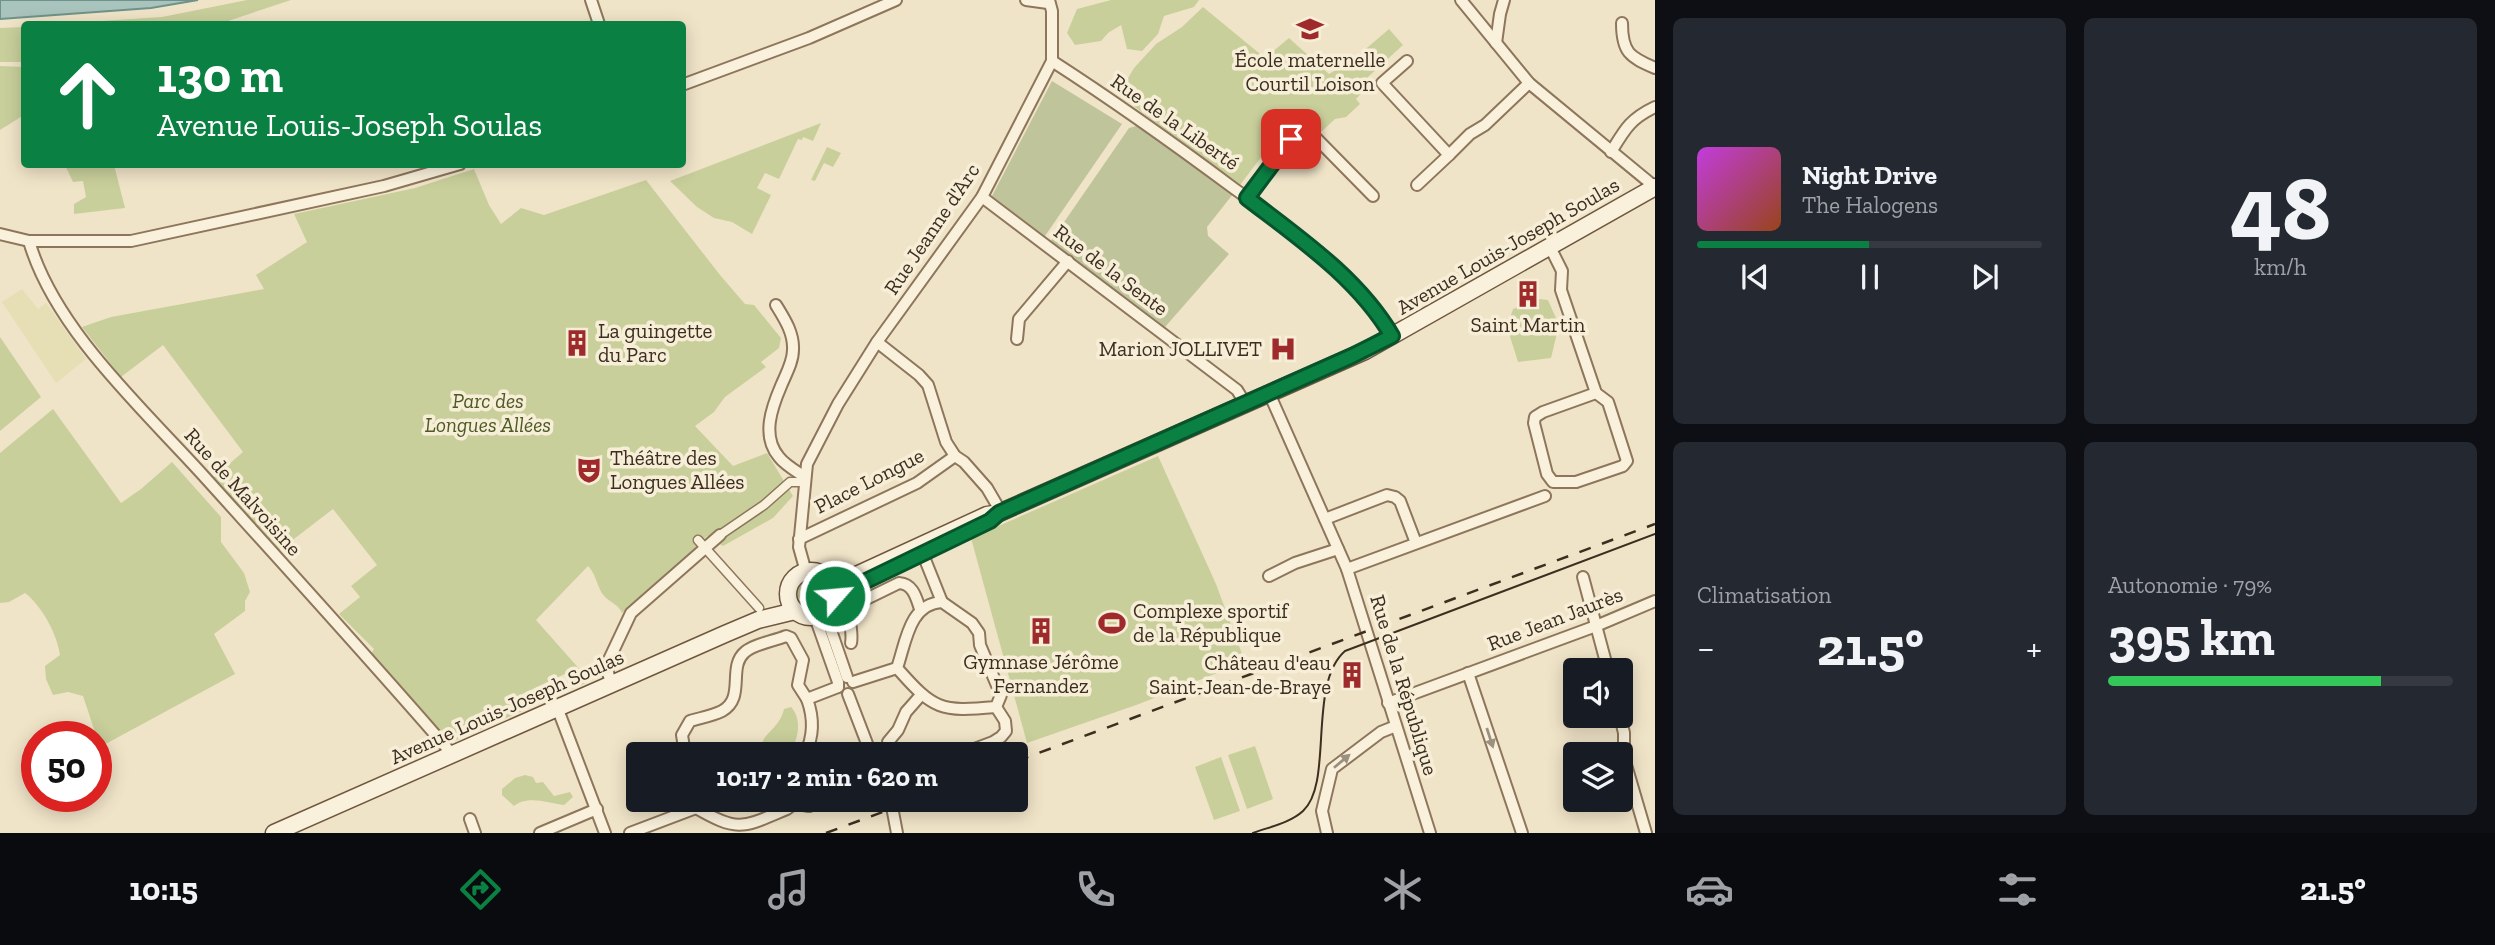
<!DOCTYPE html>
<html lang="fr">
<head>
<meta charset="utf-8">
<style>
  body { margin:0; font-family:"Zilla Slab",serif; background:#242831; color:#f1f3f6; height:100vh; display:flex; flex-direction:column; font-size:26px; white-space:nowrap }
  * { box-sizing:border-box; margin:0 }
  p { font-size:23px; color:#9ea1a6 }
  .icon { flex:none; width:38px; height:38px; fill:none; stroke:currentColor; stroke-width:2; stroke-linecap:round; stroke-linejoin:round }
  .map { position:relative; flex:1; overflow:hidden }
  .side { display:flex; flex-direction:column; gap:18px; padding:18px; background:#0d0f14; width:840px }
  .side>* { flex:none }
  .top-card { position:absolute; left:21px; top:21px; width:665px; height:147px; border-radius:7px; box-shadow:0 4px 18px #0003; background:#0b8043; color:#fff; overflow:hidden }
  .controls { position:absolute; left:1563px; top:658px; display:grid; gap:14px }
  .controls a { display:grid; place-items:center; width:70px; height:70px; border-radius:7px; background:#171b24; box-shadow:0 4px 18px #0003; font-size:35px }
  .speed { position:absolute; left:21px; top:721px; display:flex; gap:14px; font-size:35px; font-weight:700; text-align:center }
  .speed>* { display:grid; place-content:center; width:91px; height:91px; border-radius:50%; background:#171b24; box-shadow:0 4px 18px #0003; line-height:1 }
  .speed .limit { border:10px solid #d22; background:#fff; color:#111 }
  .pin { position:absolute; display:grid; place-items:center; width:60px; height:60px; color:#fff; margin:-30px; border-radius:14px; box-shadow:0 4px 10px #0006 }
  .me { position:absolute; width:77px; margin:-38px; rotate:63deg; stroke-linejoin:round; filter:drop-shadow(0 0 5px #0008) }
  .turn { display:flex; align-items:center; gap:24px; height:147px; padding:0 21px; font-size:32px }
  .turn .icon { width:91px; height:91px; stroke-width:2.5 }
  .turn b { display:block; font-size:49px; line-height:60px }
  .big { font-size:52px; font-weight:800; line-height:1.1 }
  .side .tile { flex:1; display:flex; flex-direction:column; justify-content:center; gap:10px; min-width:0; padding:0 24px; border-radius:10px; background:#242831 }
  .side .dial { align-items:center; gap:0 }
  .dial b { font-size:91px; line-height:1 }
  .song { display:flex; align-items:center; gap:21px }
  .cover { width:84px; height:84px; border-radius:10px; background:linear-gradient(135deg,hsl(290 70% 55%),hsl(20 70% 35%)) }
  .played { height:7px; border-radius:4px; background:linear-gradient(90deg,#0b8043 50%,#363941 50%) }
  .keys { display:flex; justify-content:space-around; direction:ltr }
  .heat { display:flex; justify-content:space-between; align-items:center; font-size:38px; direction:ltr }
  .charge { height:10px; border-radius:5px; background:linear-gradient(90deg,#34c759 79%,#363941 0) }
  .side .tiles { flex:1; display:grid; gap:18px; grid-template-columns:repeat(2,1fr) }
  .trip { position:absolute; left:626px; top:742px; width:402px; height:70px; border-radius:7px; background:#171b24; box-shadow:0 4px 18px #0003; font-weight:800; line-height:70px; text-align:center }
  .tabs { display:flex; height:112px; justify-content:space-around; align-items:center; background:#090b0e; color:#9ea1a6 }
  .tabs .icon { width:49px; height:49px }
  .tabs .current { color:#0b8043 }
  .tabs b { font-size:32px; color:#f1f3f6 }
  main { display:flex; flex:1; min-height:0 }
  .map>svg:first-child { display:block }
  .farmland { fill:#e6deb5 }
  .green { fill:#c9cf9b }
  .cemetery { fill:#bfc49a }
  .water { fill:#a9c4bc; stroke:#6f938a; stroke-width:2 }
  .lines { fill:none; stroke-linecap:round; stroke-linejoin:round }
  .pedestrian-casing { stroke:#8d765c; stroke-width:11 }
  .minor-casing { stroke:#8d765c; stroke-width:14 }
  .secondary-casing { stroke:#6f573f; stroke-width:19 }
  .pedestrian { stroke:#faf1dc; stroke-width:8 }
  .minor { stroke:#faf1dc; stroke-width:10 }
  .secondary { stroke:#faf1dc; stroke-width:16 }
  .tram { stroke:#3d2e20; stroke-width:2 }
  .rail { stroke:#3d2e20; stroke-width:2.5; stroke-dasharray:12 12; stroke-linecap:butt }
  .oneway { fill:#9c907e }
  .route-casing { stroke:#07532c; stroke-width:18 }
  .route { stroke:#0b8043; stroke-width:12 }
  .labels { text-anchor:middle; stroke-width:7; stroke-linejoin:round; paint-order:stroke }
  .poi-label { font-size:21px; fill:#3d2e20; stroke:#f7eed8 }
  .street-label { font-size:21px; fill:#3d2e20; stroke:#f7eed8 }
  .park-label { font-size:21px; font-style:italic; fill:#4d5a26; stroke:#f7eed8 }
</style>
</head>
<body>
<main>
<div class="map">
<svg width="1655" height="833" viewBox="0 0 1655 833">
  <rect width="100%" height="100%" fill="#f0e4c8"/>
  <path class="farmland" d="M22,289L38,309L46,303L86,359L56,383L2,302Z"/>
  <g class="green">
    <path d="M247,0H291L219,24H179L176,22L155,24H56L162,17Z"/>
    <path d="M1111,0H1199L1194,7L1164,16L1158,34L1142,51L1127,49L1121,25L1108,33L1101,41L1075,45L1067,33L1077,9Z"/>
    <path d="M1203,7L1265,58L1289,38L1329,74L1354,59L1389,29L1403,45L1368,77L1372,82L1356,99L1360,104L1346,117L1335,119L1321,132L1287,123L1240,185L1124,99L1127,80L1134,68L1156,44L1182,27Z"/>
    <path d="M24,27V62H0V28Z"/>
    <path d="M0,66L24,67V115L0,130Z"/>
    <path d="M821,123L813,141L803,137L802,140L798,139L779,179L765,173L757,188L771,195L752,234L732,222L714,218L697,207L670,181Z"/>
    <path d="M827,147L841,153L833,167L824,163L815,181L811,180Z"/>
    <path d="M65,165H114L125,208L74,214V204L86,197L83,181L73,182Z"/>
    <path d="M474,169L489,205L501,224L521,208L544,215L646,180L720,275L745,304L754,305L781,338L779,348L761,362L766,367L725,397L714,412L695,426L733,466L767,453L793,496L773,518L723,546L707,536L696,546L700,555L635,601L622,613C618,604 611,603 605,597C597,589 597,575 588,566L536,620L590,681L577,687L569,672L522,694L529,708L454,741L447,740L440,734L371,654L374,649L339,614L360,597L351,586L377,565L333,509L277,552L213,478L243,452L163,345L121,377L82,327L111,317L264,289L256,275L307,242L294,214L415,188Z"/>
    <path d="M1540,299L1548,300L1559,325L1551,358L1518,362L1507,327L1513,309Z"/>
    <path d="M0,337L41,397L0,431Z"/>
    <path d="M53,409L121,503L141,489L172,462L221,517V542L244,573L250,592L245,601V611L214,634L235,674L100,747L83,696L68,692L53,695L46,679L45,666L60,655C57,634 42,606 25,593L9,602L0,603V453Z"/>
    <path d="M1158,456L1216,584L1245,662L1139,704L1027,743L971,538Z"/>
    <path d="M807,581L818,582L824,589L797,599L798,588Z"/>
    <path d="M791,707C803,720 798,740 789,754H763C756,734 779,732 784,709Z"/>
    <path d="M1255,746L1273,799L1247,809L1228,755Z"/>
    <path d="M1221,757L1240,811L1214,820L1195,767Z"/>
    <path d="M525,775L533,777L536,783L543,782L554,796L570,792L573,797L564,805C548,803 528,795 514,806L502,795V789L515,778Z"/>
  </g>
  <g class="cemetery">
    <path d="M1052,81L1122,124L1045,236L992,196Z"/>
    <path d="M1140,125L1233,194L1207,227L1208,236L1229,254L1165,327L1051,241L1129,128Z"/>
  </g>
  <path class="water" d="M0,0H198L151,8L0,19Z"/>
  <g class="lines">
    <defs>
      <g id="pedestrian">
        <path d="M720,535L764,505L790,482H799"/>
        <path d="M698,540L759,608"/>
      </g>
      <g id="minor">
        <path d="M591,0L599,24"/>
        <path d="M1026,0L1048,3"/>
        <path d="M1461,0L1529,83L1655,187"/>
        <path d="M1622,23C1622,53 1630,57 1655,68"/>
        <path d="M1496,43L1500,14L1504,0"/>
        <path d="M1052,61C1114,101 1173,143 1232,187C1290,229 1355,273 1392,336"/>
        <path d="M1407,61L1382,83L1449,155L1470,134L1485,125L1529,83"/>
        <path d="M682,85L809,38L896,0"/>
        <path d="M1611,152C1625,129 1630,119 1655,107"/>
        <path d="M1417,185L1449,155"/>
        <path d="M982,197L1237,390L1245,403"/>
        <path d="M1247,197L1291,139L1306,134L1315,137L1373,196"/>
        <path d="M0,234L29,241H131L384,186L460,164"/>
        <path d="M29,241C54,328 141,407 201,473C285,566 370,659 452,754"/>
        <path d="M1550,247L1562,271L1561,290L1596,393L1608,402L1627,461L1623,466L1576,482H1553L1547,474L1534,423L1535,417L1543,412L1596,393"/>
        <path d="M776,305C784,318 794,333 793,350C793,362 786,374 781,386C772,407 761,436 779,457C785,465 796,471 805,477"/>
        <path d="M1017,339L1019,319L1068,261"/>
        <path d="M877,342L919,375L928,385L946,442L955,456L964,462L987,488L1001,512"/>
        <path d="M1269,393L1347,569L1430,833"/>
        <path d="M1325,519L1387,495L1395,497L1400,501L1416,543"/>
        <path d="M799,539L917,483L955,456"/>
        <path d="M926,562L942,602"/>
        <path d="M1347,569L1545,496"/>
        <path d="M806,572L799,547L807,464L838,404L877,342L982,197L1052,61V11L1049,0"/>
        <path d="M1269,576L1295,563L1338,549"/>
        <path d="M1583,577L1608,670"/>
        <path d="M942,602L972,623L979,633L980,645L1001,695L996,707C940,712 934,710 897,668C906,642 909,604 942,602Z"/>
        <path d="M825,613L847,677"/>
        <path d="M815,617L838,682V687"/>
        <path d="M851,643C854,628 844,616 856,604L899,583C913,584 916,597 920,609"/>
        <path d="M1468,673L1522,833"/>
        <path d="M853,682L897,668"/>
        <path d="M611,683L606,666L631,613L720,535"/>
        <path d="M848,694L871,754"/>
        <path d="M1388,703L1596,626L1655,601"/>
        <path d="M557,707L605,833"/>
        <path d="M1620,716L1624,733V758L1646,833"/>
        <path d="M888,742L898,730L906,712L921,695"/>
        <path d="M685,754L682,735L690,721C700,718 712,716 722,711C746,698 727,667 745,652C754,644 774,641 786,636L791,638L803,660L798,685L807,699"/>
        <path d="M805,754C814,736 814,718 807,699L838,687"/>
        <path d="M961,754L993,742L1001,737L1006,731L1005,721L996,707"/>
        <path d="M695,800L696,808C739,833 744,827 787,809L791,806V800"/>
        <path d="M888,800L889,804"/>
        <path d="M792,803L809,806L827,800"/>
        <path d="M893,812L897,833"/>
        <path d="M470,819L475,833"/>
        <path d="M540,833L597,809"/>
        <path d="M630,833L696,808"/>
        <path d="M1327,833L1322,811L1332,769L1381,732L1396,726"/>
      </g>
      <g id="secondary">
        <circle cx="811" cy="594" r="23"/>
        <path d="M832,583L850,578L987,515L999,513L1365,351L1655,187"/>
        <path d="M274,833L725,634L758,620L795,611"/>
      </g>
    </defs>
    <use href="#pedestrian" class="pedestrian-casing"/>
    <use href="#minor" class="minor-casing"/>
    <use href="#secondary" class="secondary-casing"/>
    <use href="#pedestrian" class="pedestrian"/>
    <use href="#minor" class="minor"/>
    <use href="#secondary" class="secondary"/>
    <path class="tram" d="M1253,833C1269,827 1290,823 1303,811C1334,783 1307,684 1345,651L1655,534"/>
    <g class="rail">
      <path d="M1017,761L1655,524"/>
      <path d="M826,833L915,800"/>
    </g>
  </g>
  <defs><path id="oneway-solid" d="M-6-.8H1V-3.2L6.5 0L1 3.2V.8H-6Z" transform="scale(1.75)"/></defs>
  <g class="oneway">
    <use href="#oneway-solid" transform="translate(1490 738) rotate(72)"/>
    <use href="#oneway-solid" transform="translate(1342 761) rotate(-40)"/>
  </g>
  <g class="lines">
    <defs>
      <path id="route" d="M835,596L990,521L999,513L1352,356L1392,336C1358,278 1299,238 1247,198L1291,139"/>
    </defs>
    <use href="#route" class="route-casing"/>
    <use href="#route" class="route"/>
  </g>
  <defs>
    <symbol id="school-bare" viewBox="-9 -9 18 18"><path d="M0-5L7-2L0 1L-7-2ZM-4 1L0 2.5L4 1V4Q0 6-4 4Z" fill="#9e2a2b" stroke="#f7eed8" stroke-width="2.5" paint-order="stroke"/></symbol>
    <symbol id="building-bare" viewBox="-9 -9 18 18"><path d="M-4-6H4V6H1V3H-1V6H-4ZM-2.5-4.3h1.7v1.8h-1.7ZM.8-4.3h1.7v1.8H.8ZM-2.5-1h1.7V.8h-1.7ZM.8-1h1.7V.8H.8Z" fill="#9e2a2b" stroke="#f7eed8" stroke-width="2.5" paint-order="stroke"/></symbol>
    <symbol id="hospital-bare" viewBox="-9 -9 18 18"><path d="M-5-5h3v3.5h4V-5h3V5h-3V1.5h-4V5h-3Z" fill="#9e2a2b" stroke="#f7eed8" stroke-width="2.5" paint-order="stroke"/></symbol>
    <symbol id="theatre-bare" viewBox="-9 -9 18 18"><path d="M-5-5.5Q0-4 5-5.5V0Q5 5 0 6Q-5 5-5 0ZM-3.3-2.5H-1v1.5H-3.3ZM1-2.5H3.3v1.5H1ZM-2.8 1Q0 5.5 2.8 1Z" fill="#9e2a2b" stroke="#f7eed8" stroke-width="2.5" paint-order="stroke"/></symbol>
    <symbol id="stadium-bare" viewBox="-9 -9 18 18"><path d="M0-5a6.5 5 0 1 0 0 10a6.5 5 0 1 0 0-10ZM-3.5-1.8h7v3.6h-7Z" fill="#9e2a2b" stroke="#f7eed8" stroke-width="2.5" paint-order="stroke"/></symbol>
  </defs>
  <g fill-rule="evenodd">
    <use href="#school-bare" x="1291" y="10" width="38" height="38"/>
    <use href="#building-bare" x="1509" y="275" width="38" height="38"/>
    <use href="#building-bare" x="558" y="324" width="38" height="38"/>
    <use href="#hospital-bare" x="1264" y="330" width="38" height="38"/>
    <use href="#theatre-bare" x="570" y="451" width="38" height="38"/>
    <use href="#stadium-bare" x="1093" y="604" width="38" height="38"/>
    <use href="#building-bare" x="1022" y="612" width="38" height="38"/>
    <use href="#building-bare" x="1333" y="656" width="38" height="38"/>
  </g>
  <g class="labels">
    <g class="poi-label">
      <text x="1310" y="67">École maternelle<tspan x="1310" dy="24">Courtil Loison</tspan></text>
      <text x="1528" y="332">Saint Martin</text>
      <text x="598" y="338" text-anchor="start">La guingette<tspan x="598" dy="24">du Parc</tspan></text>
      <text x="1262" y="356" text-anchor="end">Marion JOLLIVET</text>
      <text x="610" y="465" text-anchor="start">Théâtre des<tspan x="610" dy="24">Longues Allées</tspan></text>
      <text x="1133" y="618" text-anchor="start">Complexe sportif<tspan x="1133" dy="24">de la République</tspan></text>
      <text x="1041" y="669">Gymnase Jérôme<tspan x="1041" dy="24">Fernandez</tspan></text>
      <text x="1331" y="670" text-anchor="end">Château d'eau<tspan x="1331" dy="24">Saint-Jean-de-Braye</tspan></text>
    </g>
    <g class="street-label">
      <text transform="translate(1175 122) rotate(35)" y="7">Rue de la Liberté</text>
      <text transform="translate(932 229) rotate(-56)" y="7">Rue Jeanne d'Arc</text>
      <text transform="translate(1508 246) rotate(-30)" y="7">Avenue Louis-Joseph Soulas</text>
      <text transform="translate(1111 270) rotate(37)" y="7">Rue de la Sente</text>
      <text transform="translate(869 481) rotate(-27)" y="7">Place Longue</text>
      <text transform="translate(243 492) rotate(48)" y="7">Rue de Malvoisine</text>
      <text transform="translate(1555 619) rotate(-21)" y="7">Rue Jean Jaurès</text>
      <text transform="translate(1404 685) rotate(73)" y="7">Rue de la République</text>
      <text transform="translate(507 707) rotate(-24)" y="7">Avenue Louis-Joseph Soulas</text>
    </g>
    <g class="park-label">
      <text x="488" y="408">Parc des<tspan x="488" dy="24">Longues Allées</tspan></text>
    </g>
  </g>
</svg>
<div class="controls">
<a><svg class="icon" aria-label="sound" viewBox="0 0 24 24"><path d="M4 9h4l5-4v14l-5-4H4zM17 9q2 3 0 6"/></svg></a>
<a><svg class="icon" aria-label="layers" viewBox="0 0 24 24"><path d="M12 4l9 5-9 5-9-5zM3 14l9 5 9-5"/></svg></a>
</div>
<div class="speed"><div class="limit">50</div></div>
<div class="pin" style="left:1291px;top:139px;background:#d93025"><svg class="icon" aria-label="arrive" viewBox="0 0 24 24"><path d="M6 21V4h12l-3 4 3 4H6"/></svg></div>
<svg class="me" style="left:835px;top:596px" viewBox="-20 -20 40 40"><circle r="17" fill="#0b8043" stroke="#fff" stroke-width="3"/><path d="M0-11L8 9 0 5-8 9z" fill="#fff"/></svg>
<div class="trip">10:17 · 2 min · 620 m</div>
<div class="top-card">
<div class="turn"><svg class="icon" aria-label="ahead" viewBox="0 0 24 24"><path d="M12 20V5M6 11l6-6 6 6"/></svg><div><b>130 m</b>Avenue Louis-Joseph Soulas</div></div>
</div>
</div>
<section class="side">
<div class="tiles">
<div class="tile">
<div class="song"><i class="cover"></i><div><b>Night Drive</b><p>The Halogens</p></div></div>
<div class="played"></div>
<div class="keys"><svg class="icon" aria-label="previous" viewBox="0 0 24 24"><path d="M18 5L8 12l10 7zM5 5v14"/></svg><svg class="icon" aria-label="pause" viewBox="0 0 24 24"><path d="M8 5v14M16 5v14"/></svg><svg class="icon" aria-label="next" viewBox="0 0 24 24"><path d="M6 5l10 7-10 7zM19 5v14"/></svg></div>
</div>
<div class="tile dial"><b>48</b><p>km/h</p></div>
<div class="tile"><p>Climatisation</p>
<div class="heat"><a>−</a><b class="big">21.5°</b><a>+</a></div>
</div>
<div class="tile"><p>Autonomie · 79%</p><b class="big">395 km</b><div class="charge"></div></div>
</div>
</section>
</main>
<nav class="tabs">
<b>10:15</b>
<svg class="icon current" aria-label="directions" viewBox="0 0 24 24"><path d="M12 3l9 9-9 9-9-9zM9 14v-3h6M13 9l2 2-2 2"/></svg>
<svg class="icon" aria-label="music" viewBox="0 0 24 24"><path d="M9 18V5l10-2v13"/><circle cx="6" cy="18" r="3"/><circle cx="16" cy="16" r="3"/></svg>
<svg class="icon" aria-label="phone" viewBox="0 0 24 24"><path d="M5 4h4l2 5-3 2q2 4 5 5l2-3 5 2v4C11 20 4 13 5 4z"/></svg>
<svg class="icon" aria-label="climate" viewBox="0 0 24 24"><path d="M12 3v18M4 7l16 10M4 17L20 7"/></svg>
<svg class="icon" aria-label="car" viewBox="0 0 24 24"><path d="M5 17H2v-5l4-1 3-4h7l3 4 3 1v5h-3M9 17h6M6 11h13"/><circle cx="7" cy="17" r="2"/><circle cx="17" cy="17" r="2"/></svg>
<svg class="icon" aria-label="filters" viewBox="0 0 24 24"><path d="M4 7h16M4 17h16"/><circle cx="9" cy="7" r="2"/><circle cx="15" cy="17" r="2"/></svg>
<b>21.5°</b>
</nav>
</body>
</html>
